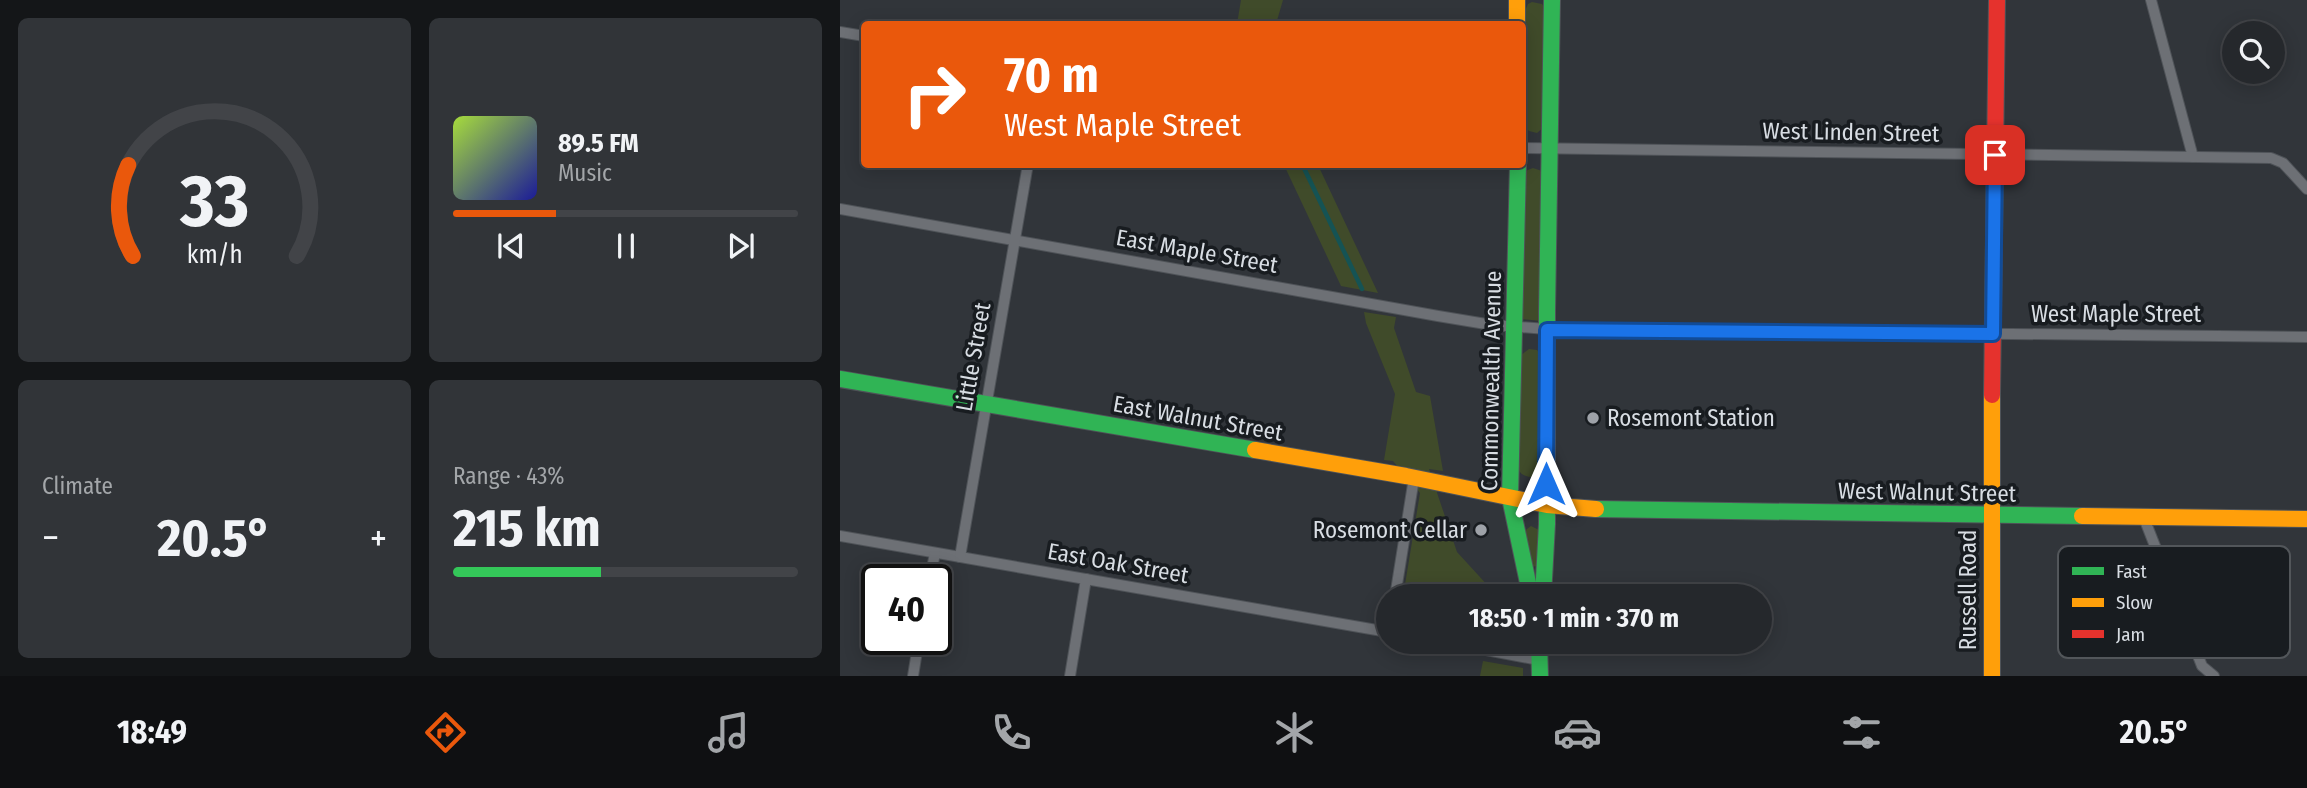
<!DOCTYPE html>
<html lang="en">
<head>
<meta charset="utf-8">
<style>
  body { margin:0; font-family:"Fira Sans Condensed",sans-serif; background:#313438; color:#f1f3f6; height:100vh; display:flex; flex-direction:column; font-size:26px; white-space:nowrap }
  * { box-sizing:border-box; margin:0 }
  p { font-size:23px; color:#a3a6a9 }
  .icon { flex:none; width:38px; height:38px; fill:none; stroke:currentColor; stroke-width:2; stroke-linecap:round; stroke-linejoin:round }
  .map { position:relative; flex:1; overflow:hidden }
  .sheet { display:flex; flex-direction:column; gap:18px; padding:18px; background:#141618; width:840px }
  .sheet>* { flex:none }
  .banner { position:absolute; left:21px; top:21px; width:665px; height:147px; border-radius:7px; box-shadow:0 4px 18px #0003,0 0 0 2px #424448; background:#ea580c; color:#fff; overflow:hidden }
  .tools { position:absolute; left:1382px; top:21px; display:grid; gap:14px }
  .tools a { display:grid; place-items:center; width:63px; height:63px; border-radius:50%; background:#25282c; box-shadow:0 4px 18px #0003,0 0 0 2px #424448; font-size:35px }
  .speed { position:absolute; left:21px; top:564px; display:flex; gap:14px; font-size:35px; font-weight:700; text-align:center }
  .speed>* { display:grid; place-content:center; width:91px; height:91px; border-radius:50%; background:#25282c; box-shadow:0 4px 18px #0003,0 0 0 2px #424448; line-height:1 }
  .speed .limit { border:4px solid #111; border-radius:10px; background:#fff; color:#111 }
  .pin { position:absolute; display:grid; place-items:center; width:60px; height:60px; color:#fff; margin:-30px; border-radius:14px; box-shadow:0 4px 10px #0006 }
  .me { position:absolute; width:77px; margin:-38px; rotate:0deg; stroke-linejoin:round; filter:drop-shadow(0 0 5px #0008) }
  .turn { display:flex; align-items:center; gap:24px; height:147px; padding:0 28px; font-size:32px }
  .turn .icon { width:91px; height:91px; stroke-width:2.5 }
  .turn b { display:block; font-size:49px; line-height:60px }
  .big { font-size:52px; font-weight:700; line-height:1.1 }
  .sheet .tile { flex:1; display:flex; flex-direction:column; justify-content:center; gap:10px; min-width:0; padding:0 24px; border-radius:10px; background:#313438 }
  .sheet .dial { align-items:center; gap:0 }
  .dial svg { height:182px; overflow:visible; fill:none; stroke:#424448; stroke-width:7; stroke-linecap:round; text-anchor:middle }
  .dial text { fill:#f1f3f6; stroke:none }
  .song { display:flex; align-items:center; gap:21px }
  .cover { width:84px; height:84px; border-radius:10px; background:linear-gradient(135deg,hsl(80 70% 55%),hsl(240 70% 35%)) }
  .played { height:7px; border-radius:4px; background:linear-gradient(90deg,#ea580c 30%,#424448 30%) }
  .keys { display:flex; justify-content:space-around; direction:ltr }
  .heat { display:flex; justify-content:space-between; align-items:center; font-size:38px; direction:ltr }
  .charge { height:10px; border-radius:5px; background:linear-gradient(90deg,#34c759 43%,#424448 0) }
  .sheet .tiles { flex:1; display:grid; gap:18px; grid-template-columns:repeat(2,1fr) }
  .trip { position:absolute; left:536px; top:584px; width:396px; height:70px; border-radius:35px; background:#25282c; box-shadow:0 4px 18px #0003,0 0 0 2px #424448; font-weight:700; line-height:70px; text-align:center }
  .tabs { display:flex; height:112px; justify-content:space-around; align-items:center; background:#0f1012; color:#a3a6a9 }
  .tabs .icon { width:49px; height:49px }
  .tabs .selected { color:#ea580c }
  .tabs b { font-size:32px; color:#f1f3f6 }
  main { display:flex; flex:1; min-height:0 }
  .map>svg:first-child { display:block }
  .green { fill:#404b2a }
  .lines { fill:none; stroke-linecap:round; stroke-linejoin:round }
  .stream { stroke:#155354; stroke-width:4.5 }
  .street-casing { stroke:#4f5358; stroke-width:12 }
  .fast-casing { stroke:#4f5358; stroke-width:18 }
  .slow-casing { stroke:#4f5358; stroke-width:18 }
  .jam-casing { stroke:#4f5358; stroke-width:18 }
  .street { stroke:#6d7075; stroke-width:10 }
  .fast { stroke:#30b455; stroke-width:16 }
  .slow { stroke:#ff9f0a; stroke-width:16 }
  .jam { stroke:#e5322d; stroke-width:16 }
  .route-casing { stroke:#114b97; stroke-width:18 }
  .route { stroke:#1a73e8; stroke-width:12 }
  .poi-dot { fill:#9ea2a8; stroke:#181c20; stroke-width:2.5 }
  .labels { text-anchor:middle; stroke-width:7; stroke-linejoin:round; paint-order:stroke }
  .street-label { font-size:23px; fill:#d8dde3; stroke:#181c20 }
  .poi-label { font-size:23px; fill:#d8dde3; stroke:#181c20; text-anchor:start }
  .key { fill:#181c20; stroke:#52565a; stroke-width:2 }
  .key-label { font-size:19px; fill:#d8dde3 }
</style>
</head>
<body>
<main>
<section class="sheet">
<div class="tiles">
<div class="tile dial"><svg viewBox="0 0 100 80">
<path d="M14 69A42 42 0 1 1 86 69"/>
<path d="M14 69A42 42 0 0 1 12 29" stroke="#ea580c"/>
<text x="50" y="56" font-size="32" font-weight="700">33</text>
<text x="50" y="72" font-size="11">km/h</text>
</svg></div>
<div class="tile">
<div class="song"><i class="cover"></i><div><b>89.5 FM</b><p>Music</p></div></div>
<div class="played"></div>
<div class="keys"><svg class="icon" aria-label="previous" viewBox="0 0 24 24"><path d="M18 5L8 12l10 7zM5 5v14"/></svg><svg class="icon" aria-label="pause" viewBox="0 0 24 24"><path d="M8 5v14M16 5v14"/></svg><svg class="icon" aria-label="next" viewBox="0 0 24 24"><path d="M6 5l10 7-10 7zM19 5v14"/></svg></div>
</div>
<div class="tile"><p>Climate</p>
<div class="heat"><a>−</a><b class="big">20.5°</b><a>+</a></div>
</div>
<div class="tile"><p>Range · 43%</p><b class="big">215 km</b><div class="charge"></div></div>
</div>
</section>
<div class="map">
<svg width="1467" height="676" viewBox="0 0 1467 676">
  <rect width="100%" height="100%" fill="#31353a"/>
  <g class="green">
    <path d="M401,0H443L436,24H397Z"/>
    <path d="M692,2L702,4L705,8L704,127L697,133L689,131L683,125V15L688,4Z"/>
    <path d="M444,165H478L538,293L501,286Z"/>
    <path d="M693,168L702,171L701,321L681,319L683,172Z"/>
    <path d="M524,312L556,317L554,328L576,392L590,396L603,471L589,469L617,552L650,588H672L674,597H563L580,493L553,461L544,460L555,394L526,323Z"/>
    <path d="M689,349L697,350L701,355L700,470L694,477C686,477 681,475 678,469L681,355Z"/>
    <path d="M691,526L699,530L698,566L690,567L683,532Z"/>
    <path d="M643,661L683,668V676H640Z"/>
  </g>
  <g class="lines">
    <path class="stream" d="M462,164L522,289"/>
    <defs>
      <g id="street">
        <path d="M1311,0L1353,157"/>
        <path d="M0,32L24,36"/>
        <path d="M682,148L1431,158L1443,163L1467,189"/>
        <path d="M0,209L598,316L652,325L707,329L1467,337"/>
        <path d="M1304,518L1362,666L1374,676"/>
        <path d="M0,536L548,632"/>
        <path d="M120,557L188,164"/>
        <path d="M90,579L95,553"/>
        <path d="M555,597L574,478"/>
        <path d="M604,642L699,660"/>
        <path d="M73,676L79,639"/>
        <path d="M230,676L246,579"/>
      </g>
      <g id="fast">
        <path d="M678,164L670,498L691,597"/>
        <path d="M0,379L415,450"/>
        <path d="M756,509L1242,516"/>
        <path d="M703,597L707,524V312L712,0"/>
        <path d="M699,642L700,676"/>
      </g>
      <g id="slow">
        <path d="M677,0V24"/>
        <path d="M415,450L566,476L707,505L756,509"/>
        <path d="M1242,516L1467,519"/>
        <path d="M1152,676V395"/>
      </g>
      <path id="jam" d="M1152,395L1157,0"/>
    </defs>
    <use href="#street" class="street-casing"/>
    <use href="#fast" class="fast-casing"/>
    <use href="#slow" class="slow-casing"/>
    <use href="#jam" class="jam-casing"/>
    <use href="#street" class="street"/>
    <use href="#fast" class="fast"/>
    <use href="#slow" class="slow"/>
    <use href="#jam" class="jam"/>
  </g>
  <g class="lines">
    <defs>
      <path id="route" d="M706,484L707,330L1153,334L1155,155"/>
    </defs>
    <use href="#route" class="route-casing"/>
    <use href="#route" class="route"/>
  </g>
  <g class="poi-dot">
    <circle cx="753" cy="418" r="7"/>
    <circle cx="641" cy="530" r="7"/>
  </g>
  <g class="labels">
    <g class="street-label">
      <text transform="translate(1011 132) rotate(1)" y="8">West Linden Street</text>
      <text transform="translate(357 251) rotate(10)" y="8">East Maple Street</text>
      <text x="1276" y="322">West Maple Street</text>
      <text transform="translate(133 357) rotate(-80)" y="8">Little Street</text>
      <text transform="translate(651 381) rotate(-89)" y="8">Commonwealth Avenue</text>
      <text transform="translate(358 418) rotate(10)" y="8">East Walnut Street</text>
      <text transform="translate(1087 492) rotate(1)" y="8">West Walnut Street</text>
      <text transform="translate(278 563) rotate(10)" y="8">East Oak Street</text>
      <text transform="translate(1128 590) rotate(-90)" y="8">Russell Road</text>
    </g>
    <g class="poi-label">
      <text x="767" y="426">Rosemont Station</text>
      <text x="627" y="538" text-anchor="end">Rosemont Cellar</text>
    </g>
  </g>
  <rect x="1218" y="546" width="232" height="112" rx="10" class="key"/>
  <rect x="1232" y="567" width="32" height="8" fill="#30b455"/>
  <rect x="1232" y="598" width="32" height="9" fill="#ff9f0a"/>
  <rect x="1232" y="630" width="32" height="8" fill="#e5322d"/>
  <g class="key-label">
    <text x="1276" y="578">Fast</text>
    <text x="1276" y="609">Slow</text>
    <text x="1276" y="641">Jam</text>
  </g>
</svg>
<div class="tools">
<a><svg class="icon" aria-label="search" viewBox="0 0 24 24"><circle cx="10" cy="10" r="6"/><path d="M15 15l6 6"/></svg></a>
</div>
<div class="speed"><div class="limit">40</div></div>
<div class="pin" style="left:1155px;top:155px;background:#d93025"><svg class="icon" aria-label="arrive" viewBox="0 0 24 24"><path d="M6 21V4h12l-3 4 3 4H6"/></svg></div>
<svg class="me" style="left:706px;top:484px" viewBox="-20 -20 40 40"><path d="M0-17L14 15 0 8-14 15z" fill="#1a73e8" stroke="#fff" stroke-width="4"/></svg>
<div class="trip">18:50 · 1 min · 370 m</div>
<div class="banner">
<div class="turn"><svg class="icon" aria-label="right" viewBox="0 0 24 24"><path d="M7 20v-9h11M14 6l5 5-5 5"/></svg><div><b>70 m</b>West Maple Street</div></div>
</div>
</div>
</main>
<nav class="tabs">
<b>18:49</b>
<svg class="icon selected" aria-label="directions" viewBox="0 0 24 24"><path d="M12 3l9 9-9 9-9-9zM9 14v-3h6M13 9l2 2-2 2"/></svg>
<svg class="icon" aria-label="music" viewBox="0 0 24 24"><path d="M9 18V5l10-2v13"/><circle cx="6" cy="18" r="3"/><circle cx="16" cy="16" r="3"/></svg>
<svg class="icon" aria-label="phone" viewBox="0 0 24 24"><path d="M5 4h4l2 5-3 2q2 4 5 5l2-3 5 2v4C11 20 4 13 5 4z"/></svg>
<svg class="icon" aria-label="climate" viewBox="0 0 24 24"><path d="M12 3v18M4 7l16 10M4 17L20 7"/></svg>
<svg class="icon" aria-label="car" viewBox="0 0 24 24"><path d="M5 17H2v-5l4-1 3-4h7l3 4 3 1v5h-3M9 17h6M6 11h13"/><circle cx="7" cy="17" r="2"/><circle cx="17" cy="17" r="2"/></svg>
<svg class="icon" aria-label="filters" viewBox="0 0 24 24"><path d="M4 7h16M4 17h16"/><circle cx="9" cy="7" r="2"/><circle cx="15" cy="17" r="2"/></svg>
<b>20.5°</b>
</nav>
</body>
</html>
